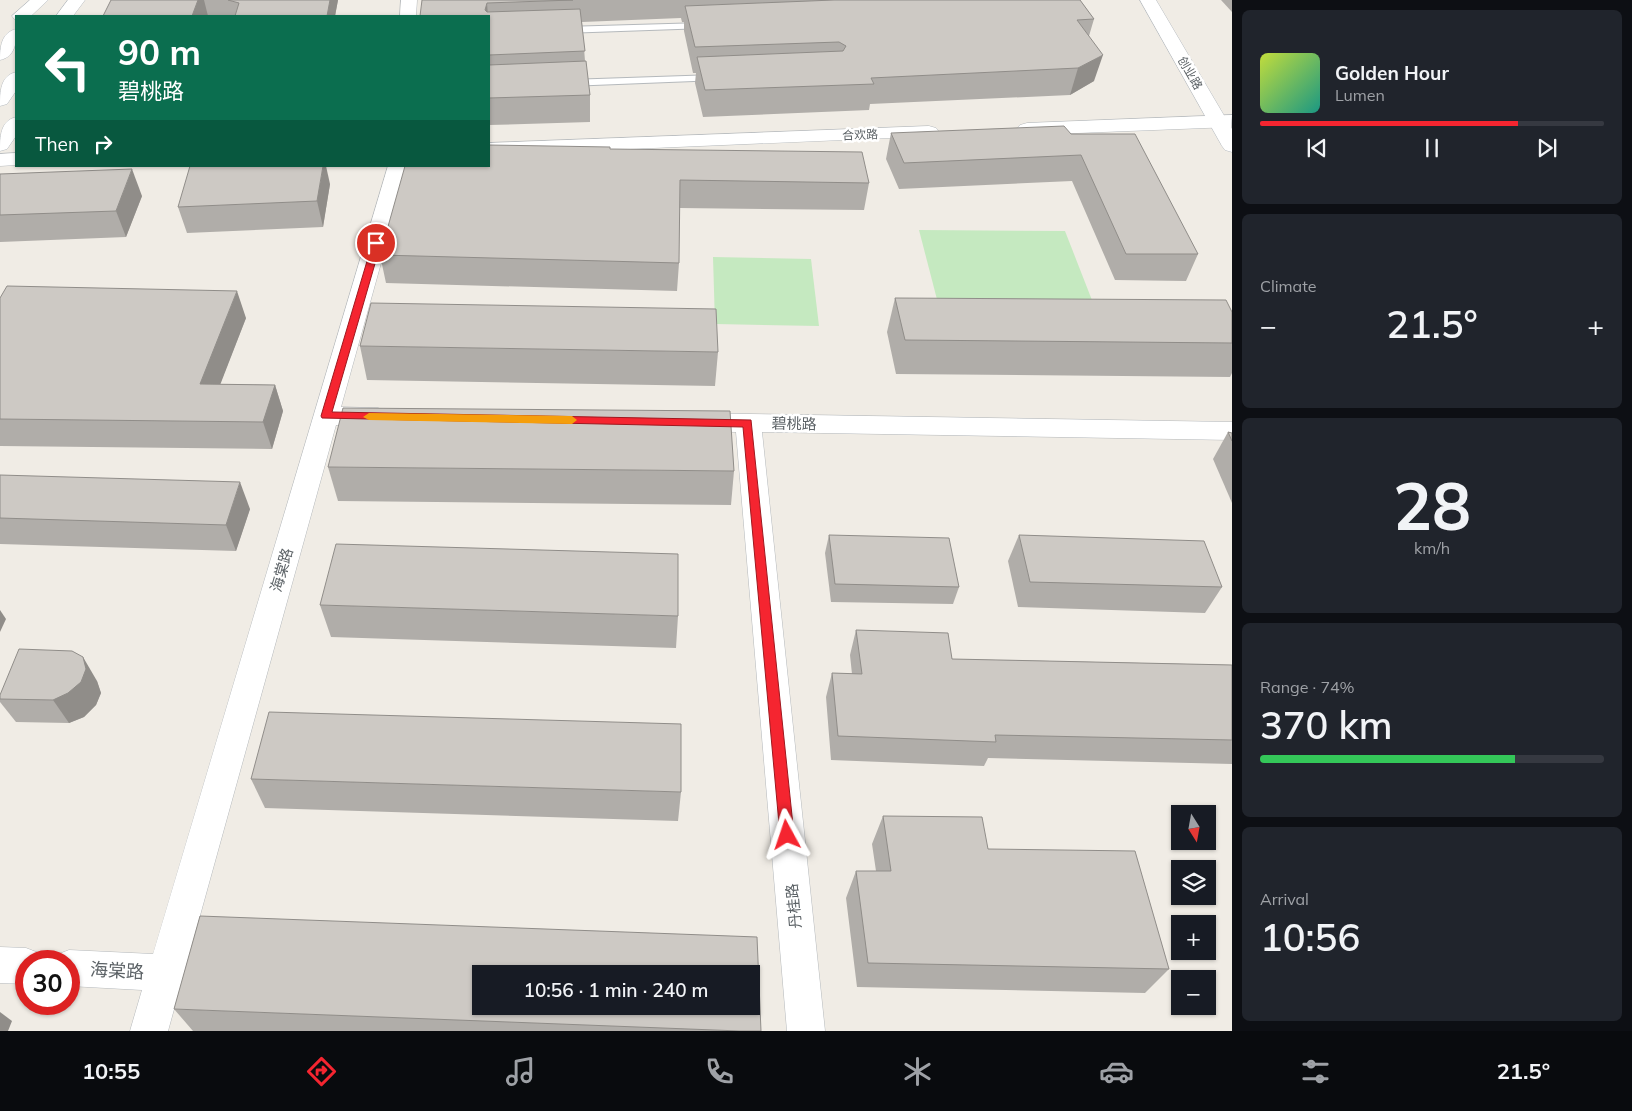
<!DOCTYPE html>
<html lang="en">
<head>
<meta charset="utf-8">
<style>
  body { margin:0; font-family:Mulish,"Noto Sans SC",sans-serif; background:#20242c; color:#f1f3f6; height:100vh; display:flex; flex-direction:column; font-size:19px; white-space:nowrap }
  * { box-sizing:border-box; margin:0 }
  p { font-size:16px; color:#9ea1a6 }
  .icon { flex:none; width:28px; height:28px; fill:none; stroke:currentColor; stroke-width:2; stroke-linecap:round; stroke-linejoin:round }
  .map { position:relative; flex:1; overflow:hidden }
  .details { display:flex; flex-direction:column; gap:10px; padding:10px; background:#0d0f14; width:400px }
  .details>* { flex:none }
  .guide { position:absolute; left:15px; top:15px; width:475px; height:152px; border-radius:0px; box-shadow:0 1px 4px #0004; background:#0b6e4f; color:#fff; overflow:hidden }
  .needle { width:32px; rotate:169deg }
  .fabs { position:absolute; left:1171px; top:805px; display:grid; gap:10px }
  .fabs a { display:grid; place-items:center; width:45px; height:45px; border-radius:0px; background:#171b24; box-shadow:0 1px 4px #0004; font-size:25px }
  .speed { position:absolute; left:15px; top:950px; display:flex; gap:10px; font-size:25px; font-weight:700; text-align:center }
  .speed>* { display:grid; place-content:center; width:65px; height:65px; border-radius:50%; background:#171b24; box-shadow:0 1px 4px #0004; line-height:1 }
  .speed .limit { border:8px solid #d22; background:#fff; color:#111 }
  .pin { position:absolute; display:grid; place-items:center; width:42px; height:42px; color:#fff; margin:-21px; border:2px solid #fff; border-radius:50%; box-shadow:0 1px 5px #0007 }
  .me { position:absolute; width:55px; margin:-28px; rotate:355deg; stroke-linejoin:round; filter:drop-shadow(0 0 4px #0008) }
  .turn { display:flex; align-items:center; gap:18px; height:105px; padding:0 20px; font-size:22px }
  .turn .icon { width:65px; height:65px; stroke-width:2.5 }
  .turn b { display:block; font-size:35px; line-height:42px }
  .then { display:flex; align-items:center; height:48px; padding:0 20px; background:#0003; gap:10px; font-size:19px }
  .big { font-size:38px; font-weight:600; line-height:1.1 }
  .details .card { flex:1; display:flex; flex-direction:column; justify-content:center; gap:8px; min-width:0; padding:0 18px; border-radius:8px; background:#20242c }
  .details .dial { align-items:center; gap:0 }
  .dial b { font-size:65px; line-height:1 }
  .song { display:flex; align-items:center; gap:15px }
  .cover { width:60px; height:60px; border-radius:8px; background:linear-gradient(135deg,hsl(70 70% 55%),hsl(170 70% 35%)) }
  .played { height:5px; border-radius:2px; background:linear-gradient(90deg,#f52530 75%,#363941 75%) }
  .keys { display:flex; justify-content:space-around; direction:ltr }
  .heat { display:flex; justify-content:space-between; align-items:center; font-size:28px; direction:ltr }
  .charge { height:8px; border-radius:4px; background:linear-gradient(90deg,#34c759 74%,#363941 0) }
  .trip { position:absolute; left:472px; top:965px; width:288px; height:50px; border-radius:0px; background:#171b24; box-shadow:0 1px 4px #0004; font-weight:600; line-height:50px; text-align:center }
  .tabs { display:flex; height:80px; justify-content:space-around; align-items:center; background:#090b0e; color:#9ea1a6 }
  .tabs .icon { width:35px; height:35px }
  .tabs .current { color:#f52530 }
  .tabs b { font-size:22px; color:#f1f3f6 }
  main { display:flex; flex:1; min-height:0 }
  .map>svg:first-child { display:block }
  .green { fill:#c5e9c0 }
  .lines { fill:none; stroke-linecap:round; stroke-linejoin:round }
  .lane-casing { stroke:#b5b9bc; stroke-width:2 }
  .street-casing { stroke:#b5b9bc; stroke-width:1 }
  .secondary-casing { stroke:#b6bbc0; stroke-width:1 }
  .lane { fill:#fff; fill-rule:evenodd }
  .street { fill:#fff; fill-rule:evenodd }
  .secondary { fill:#fff; fill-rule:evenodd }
  .wall { fill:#b0ada9 }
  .shaded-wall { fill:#908d89 }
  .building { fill:#cdc9c4; stroke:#908d89; fill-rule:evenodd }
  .route { fill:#f52530; stroke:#9f181f }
  .slow { fill:#f59e0b }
  .labels { text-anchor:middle; stroke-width:5; stroke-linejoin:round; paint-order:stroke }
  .far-street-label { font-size:12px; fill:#5c6266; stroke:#fff }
  .street-label { font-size:15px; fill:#5c6266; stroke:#fff }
  .near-street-label { font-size:18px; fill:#5c6266; stroke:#fff }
</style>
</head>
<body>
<main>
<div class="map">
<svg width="1232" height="1031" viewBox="0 0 1232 1031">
  <rect width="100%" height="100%" fill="#f0ece5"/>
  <g class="green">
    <path d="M919,230L1065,231L1097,313L940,311Z"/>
    <path d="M713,257L811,259L819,326L715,324Z"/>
  </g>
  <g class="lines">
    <defs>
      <g id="lane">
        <path d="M703,23L706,24V28L564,33L559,30L564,27Z"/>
        <path d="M715,75L720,78L719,80L568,86L563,83L568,80Z"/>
      </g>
      <g id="street">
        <path d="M401,0H417L416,16H400Z"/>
        <path d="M1232,115L1231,127L1027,135L1020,133L1017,129L1020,125L1027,123Z"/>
        <path d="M929,126L936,128L939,132L936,136L489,155V143Z"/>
        <path d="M16,153V165L0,166V154Z"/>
        <path d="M388,166H408L341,407L378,408L387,411L391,417L387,423L378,426L336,425L168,1031H130L142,990L69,986V961H53L56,955L69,950L153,954Z"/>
        <path d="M694,413L1232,422V440L762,432L825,1031H787L736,432L694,431L685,428L681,422L685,416Z"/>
        <path d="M0,947L26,948L39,953L42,961H26V984L0,983Z"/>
      </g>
      <g id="secondary">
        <path d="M30,0H48L31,16H16L15,20L12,16Z"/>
        <path d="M68,0H85L73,16H56Z"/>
        <path d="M1140,0H1156L1232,129V152L1225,150L1222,146Z"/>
        <path d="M16,29C17,42 15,57 0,60C0,47 1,33 16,29Z"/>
        <path d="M16,72V91L7,104L0,106C0,92 0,76 16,72Z"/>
        <path d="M16,117V136L7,149L0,151C0,137 0,121 16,117Z"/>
      </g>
    </defs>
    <use href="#lane" class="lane-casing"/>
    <use href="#street" class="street-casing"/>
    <use href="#secondary" class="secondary-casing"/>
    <use href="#lane" class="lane"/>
    <use href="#street" class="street"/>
    <use href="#secondary" class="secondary"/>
  </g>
  <g class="wall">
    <path d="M111,0H338L335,16H209Z"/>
    <path d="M422,0H1080L1094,19L1089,36L1094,81L1070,95L870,104L869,110L703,117L695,83L696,73H693L684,31V22H682L681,18L582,22L585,61L590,95V122L489,125V16Z"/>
    <path d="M1221,0H1232V12Z"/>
    <path d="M891,133L1071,134L1198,254L1186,281L1115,280L1072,181L899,189L886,159Z"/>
    <path d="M610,149L869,183L864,210L679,208V263L677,291L386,283L380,255Z"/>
    <path d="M0,174L142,196L126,237L0,242Z"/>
    <path d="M330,184L323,227L187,233L178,207Z"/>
    <path d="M0,298L246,318L220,384L275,385L283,411L272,449L0,446Z"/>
    <path d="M895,298L1232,312V373L1230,377L896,374L887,332Z"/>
    <path d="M360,346L718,352L715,386L367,380Z"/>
    <path d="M1228,432L1232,433V503L1213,459Z"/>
    <path d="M328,467L734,471L731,505L338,501Z"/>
    <path d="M0,475L250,509L236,551L0,544Z"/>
    <path d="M829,535L959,587L953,604L831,602L825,553Z"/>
    <path d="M1019,535L1222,587L1205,613L1018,607L1008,561Z"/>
    <path d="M320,605L678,616L676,648L331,637Z"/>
    <path d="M856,630L952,659L1232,665V764L988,758L984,766L831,760L826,697L832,673L852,674L850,655Z"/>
    <path d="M97,681L101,693L96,705L84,717L69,723L16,722L0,702V695Z"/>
    <path d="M251,779L681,792L678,821L265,808Z"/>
    <path d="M883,816L988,849L1169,969L1145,993L857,987L846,898L856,871H876L872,844Z"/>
    <path d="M174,1009L761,1031H193Z"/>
  </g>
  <g class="shaded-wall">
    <path d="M198,0H204L208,16H192Z"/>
    <path d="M330,0H338L335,16H327Z"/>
    <path d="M487,3L488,16L485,10Z"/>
    <path d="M1103,55L1094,81L1070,95L1078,68Z"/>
    <path d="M323,166H326L330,184L323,227L317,201Z"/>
    <path d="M132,169L142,196L126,237L116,211Z"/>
    <path d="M237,291L246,318L210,411L200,384Z"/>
    <path d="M275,385L283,411L272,449L263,422Z"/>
    <path d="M240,482L250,509L236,551L226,525Z"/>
    <path d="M0,610L6,619L0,632Z"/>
    <path d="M83,657L97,681L101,693L96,705L84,717L69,723L53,700Z"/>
    <path d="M0,1012L12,1021L8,1031H0Z"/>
  </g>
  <g class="building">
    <path d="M111,0H198L192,16H103Z"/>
    <path d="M228,0H330L327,16H235L239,3Z"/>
    <path d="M422,0H573L487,3L485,10L487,12L580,9L585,51L489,55V16H420Z"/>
    <path d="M834,0H1080L1094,19L1077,20L1103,55L1078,68L871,78L874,84L705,90L697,57L843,51L846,46L839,42L695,47L685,6Z"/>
    <path d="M586,61L590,95L489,98V65Z"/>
    <path d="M1064,126L1071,134H1135L1198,254H1126L1081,155L904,163L891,133Z"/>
    <path d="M489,145L610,147V149L862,152L869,183L680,180L679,263L380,255L405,166H489Z"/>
    <path d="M190,166H323L317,201L178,207Z"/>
    <path d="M132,169L116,211L0,215V174Z"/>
    <path d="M7,286L237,291L200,384L275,385L263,422L0,419V298Z"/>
    <path d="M895,298L1226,300L1232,312V343L905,340Z"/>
    <path d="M371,303L716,309L718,352L360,346Z"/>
    <path d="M343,408L730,411L734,471L328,467Z"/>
    <path d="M1228,432L1232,433V441Z"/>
    <path d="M0,475L240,482L226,525L0,518Z"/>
    <path d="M829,535L949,538L959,587L835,584Z"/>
    <path d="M1019,535L1204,541L1222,587L1030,582Z"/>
    <path d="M336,544L678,554V616L320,605Z"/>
    <path d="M856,630L948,633L952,659L1232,665V740L995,735L996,742L838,736L832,673L862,674Z"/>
    <path d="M19,649L72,651L83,657L86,669L81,682L68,693L53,700L0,699V695Z"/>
    <path d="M269,712L681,724V792L251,779Z"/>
    <path d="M883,816L982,817L988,849L1135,851L1169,969L868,963L856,871H891Z"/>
    <path d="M200,916L757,937L761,1031H740L174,1009ZM481,974H751V1006H481Z"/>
  </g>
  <path class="route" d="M373,241L381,243L332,412L751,420L794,835L792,840L787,841L782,840L780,835L743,427L322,418L321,416Z"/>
  <path class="slow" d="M369,413L572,416L577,420L572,424L369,420L363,417Z"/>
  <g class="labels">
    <g class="far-street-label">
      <text transform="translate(1190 73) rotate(60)" y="4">创业路</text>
      <text transform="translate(860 135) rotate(-2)" y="4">合欢路</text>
    </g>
    <g class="street-label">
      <text transform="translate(794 424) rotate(1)" y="5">碧桃路</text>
      <text transform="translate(282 570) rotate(-74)" y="5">海棠路</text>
      <text transform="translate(794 906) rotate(-95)" y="5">丹桂路</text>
    </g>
    <g class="near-street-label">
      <text transform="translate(117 971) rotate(3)" y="6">海棠路</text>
    </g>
  </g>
</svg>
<div class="fabs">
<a><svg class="needle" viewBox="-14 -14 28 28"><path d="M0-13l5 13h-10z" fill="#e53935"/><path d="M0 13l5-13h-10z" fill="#9ea1a6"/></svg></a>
<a><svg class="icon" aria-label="layers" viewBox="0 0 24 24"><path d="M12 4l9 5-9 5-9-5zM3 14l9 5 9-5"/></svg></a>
<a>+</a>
<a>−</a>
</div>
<div class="speed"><div class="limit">30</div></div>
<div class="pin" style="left:376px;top:243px;background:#d93025"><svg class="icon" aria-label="arrive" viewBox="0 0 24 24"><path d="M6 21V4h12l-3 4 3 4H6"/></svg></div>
<svg class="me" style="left:787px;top:835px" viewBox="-20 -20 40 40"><path d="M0-17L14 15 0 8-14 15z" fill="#f52530" stroke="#fff" stroke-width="4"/></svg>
<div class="trip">10:56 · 1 min · 240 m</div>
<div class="guide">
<div class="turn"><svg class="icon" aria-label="left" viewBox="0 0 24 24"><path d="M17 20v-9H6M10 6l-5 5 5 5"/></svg><div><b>90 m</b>碧桃路</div></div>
<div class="then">Then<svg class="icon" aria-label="right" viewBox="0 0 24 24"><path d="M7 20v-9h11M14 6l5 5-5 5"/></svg></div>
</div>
</div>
<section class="details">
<div class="card">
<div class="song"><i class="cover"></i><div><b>Golden Hour</b><p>Lumen</p></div></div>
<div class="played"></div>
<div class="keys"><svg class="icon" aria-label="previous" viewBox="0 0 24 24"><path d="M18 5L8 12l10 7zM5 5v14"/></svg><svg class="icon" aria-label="pause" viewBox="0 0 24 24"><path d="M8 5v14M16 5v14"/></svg><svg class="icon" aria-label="next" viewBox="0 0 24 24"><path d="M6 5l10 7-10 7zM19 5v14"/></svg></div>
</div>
<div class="card"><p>Climate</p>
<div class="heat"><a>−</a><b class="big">21.5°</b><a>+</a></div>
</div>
<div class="card dial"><b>28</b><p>km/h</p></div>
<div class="card"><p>Range · 74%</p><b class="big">370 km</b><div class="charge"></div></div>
<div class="card"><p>Arrival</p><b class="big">10:56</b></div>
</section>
</main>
<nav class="tabs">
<b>10:55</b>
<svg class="icon current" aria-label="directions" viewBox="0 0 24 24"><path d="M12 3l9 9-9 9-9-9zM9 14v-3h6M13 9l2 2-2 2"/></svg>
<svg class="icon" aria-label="music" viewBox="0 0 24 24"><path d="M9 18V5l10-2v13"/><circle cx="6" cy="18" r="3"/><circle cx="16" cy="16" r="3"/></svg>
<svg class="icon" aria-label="phone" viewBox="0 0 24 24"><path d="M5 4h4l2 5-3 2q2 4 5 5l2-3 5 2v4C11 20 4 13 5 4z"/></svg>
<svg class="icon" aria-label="climate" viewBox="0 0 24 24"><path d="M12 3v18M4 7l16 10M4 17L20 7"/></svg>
<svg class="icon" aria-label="car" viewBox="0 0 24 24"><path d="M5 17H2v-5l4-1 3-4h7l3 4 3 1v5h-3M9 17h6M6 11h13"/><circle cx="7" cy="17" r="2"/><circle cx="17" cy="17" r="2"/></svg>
<svg class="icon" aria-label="filters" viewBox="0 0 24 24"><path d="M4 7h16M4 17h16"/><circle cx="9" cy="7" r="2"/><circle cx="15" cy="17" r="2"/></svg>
<b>21.5°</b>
</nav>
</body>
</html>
